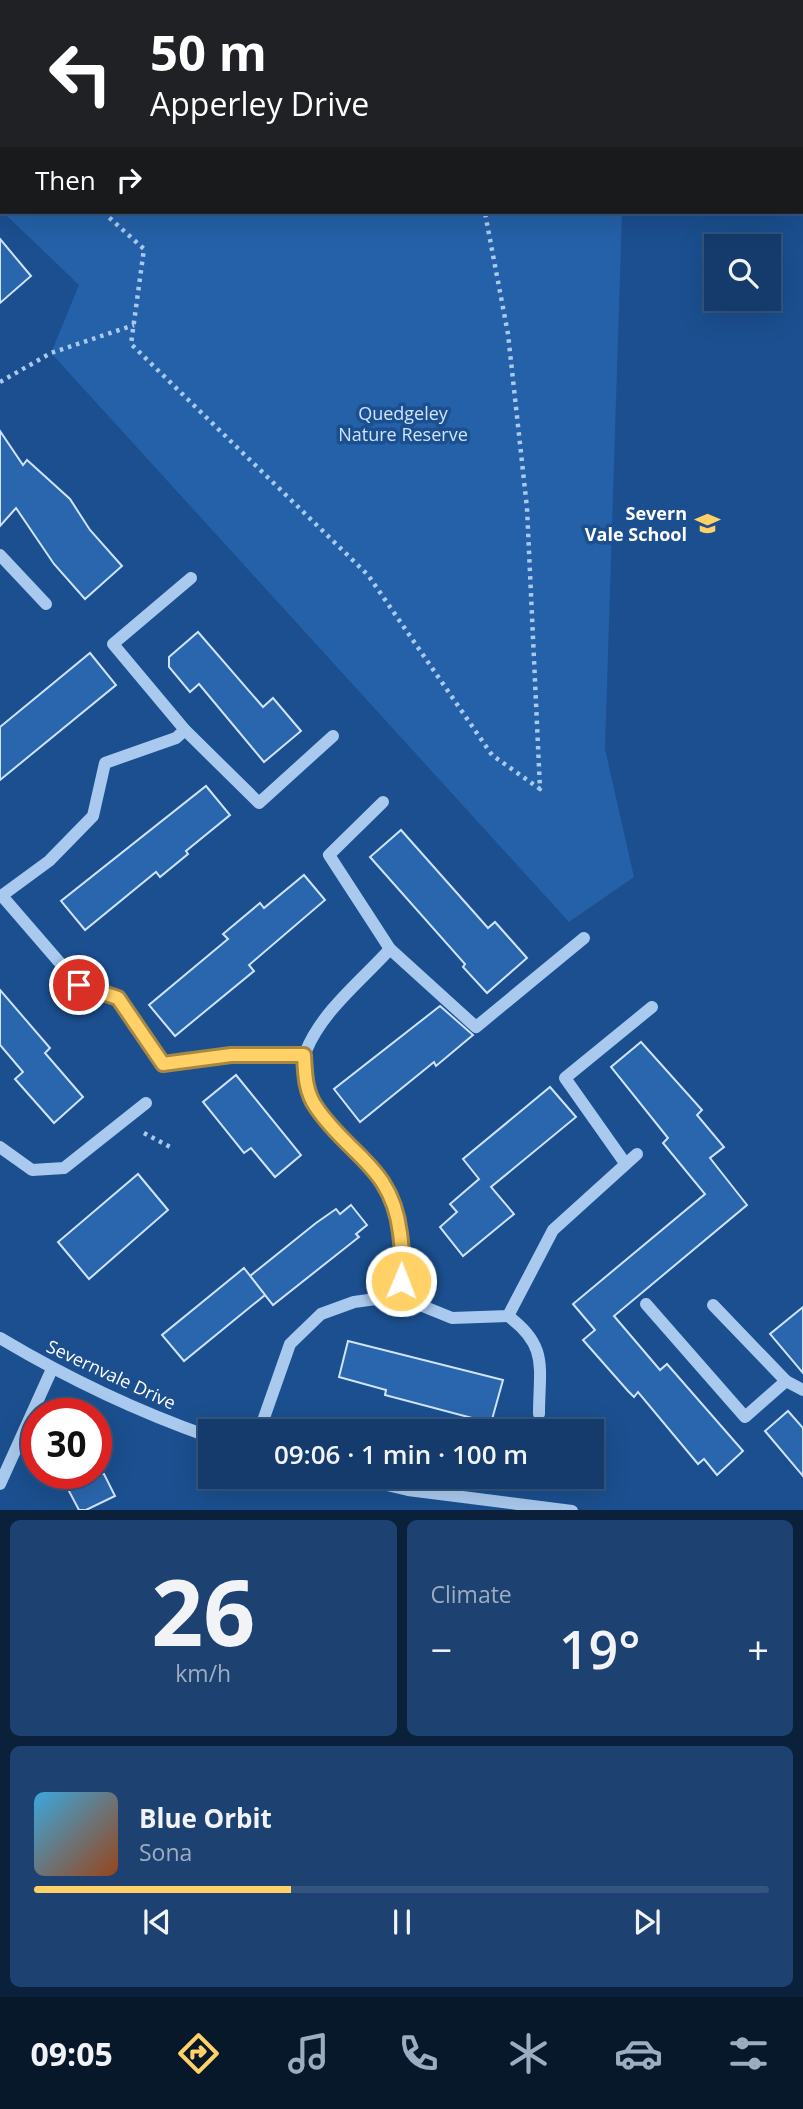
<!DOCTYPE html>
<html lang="en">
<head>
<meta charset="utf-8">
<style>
  body { margin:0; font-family:"Open Sans",sans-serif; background:#1d4271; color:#f1f3f6; height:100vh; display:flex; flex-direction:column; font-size:26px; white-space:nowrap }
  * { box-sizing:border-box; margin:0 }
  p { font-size:23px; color:#9dadc1 }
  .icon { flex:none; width:38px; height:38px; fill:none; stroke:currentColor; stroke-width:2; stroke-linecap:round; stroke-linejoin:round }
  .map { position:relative; height:1510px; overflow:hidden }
  .sheet { display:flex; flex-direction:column; gap:10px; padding:10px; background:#0b203b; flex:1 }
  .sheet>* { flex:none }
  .hud { position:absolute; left:0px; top:0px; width:803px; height:214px; box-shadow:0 7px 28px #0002,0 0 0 2px #33557e; background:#202124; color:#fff; overflow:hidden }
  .fabs { position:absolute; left:704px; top:234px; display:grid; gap:14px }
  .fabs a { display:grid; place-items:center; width:77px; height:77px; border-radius:0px; background:#143b6b; box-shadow:0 7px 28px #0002,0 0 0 2px #33557e; font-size:35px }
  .speed { position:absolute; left:21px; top:1398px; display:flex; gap:14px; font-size:35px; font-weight:700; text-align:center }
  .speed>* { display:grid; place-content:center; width:91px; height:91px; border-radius:50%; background:#143b6b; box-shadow:0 7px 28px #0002,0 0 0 2px #33557e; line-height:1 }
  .speed .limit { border:10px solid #d22; background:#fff; color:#111 }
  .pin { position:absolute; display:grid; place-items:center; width:60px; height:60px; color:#fff; margin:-30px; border:4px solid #fff; border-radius:50%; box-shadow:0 2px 7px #0007 }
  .me { position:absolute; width:77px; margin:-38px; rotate:1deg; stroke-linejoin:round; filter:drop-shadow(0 0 5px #0008) }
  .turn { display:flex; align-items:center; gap:24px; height:147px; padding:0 35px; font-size:32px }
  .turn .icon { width:91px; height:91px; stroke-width:2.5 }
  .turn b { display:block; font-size:49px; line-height:60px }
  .then { display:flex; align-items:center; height:66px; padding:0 35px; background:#0003; gap:14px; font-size:26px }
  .big { font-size:52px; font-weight:600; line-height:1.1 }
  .sheet .tile { flex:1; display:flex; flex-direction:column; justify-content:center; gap:10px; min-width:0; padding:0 24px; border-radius:10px; background:#1d4271 }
  .sheet .dial { align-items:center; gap:0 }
  .dial b { font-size:91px; line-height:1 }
  .song { display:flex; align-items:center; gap:21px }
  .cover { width:84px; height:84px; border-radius:10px; background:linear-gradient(135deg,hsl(200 70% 55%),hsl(20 70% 35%)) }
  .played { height:7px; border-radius:4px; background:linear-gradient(90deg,#ffd166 35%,#33557e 35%) }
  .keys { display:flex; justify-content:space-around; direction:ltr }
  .heat { display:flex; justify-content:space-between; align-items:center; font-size:38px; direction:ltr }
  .sheet .tiles { flex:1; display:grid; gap:10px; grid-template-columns:1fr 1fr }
  .tile:last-child { grid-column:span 2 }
  .trip { position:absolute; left:198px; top:1419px; width:406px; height:70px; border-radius:0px; background:#143b6b; box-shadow:0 7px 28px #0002,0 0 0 2px #33557e; font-weight:600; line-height:70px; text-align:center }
  .menu { display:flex; height:112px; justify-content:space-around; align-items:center; background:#08182b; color:#9dadc1 }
  .menu .icon { width:49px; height:49px }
  .menu .on { color:#ffd166 }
  .menu b { font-size:32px; color:#f1f3f6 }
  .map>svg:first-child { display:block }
  .green { fill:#2461a8 }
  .building { fill:#2a66ad; stroke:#cfe3fa; stroke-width:2 }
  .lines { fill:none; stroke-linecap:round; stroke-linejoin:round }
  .path { stroke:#a9c9ee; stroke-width:4.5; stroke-dasharray:3.5 5; stroke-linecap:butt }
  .minor { stroke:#a9c9ee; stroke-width:12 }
  .route-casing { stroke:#a68842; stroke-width:18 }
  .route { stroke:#ffd166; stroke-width:12 }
  .labels { text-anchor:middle; stroke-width:7; stroke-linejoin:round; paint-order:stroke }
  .park-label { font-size:18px; fill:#cfe3fa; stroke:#1b4f8f }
  .poi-label { font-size:18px; font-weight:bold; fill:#fff; stroke:#1b4f8f; text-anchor:end }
  .street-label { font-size:18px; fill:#fff; stroke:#1b4f8f }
</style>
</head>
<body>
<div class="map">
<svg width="803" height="1511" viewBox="0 0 803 1511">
  <rect width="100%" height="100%" fill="#1b4f8f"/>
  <g class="green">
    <path d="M0,0L186,2H2V210Z"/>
    <path d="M3,212H622L605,749L634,877L569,922L51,353L79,285Z"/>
  </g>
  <g class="building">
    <path d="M0,239L31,276L0,303Z"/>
    <path d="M0,431L23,465L27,460L70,499L90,530L122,566L85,599L54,564L16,508L0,526Z"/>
    <path d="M198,632L263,707L273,698L301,731L264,762L199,684L190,692L169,667V657Z"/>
    <path d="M90,653L116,685L0,780V727Z"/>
    <path d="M206,786L230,815L186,851L188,854L160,877L156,872L85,930L61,901Z"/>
    <path d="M401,830L488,928L495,922L527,958L487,993L463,967L465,964L370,857Z"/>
    <path d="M304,875L325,900L249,965L254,971L175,1036L149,1005L228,939L223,934L260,903L264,908Z"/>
    <path d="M0,990L50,1048L45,1053L83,1097L54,1123L15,1079L23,1072L0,1045Z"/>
    <path d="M440,1006L473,1035L436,1066L434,1062L360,1122L334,1089Z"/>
    <path d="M641,1042L702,1110L697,1115L724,1147L710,1158L747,1205L614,1316L660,1370L667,1364L743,1451L717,1475L704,1459L698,1464L638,1392L634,1397L628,1391L583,1340L595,1330L573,1304L705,1194L663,1143L668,1138L611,1067Z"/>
    <path d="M236,1075L301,1155L275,1177L251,1148L244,1153L203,1102Z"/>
    <path d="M550,1087L576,1117L491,1187L514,1214L463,1256L440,1227L457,1212L450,1204L479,1179L463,1159Z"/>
    <path d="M138,1174L168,1210L89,1279L58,1242Z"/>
    <path d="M351,1205L367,1225L356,1234L359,1237L273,1305L250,1276L316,1223L336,1209L340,1214Z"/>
    <path d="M244,1268L265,1295L184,1361L162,1335Z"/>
    <path d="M803,1307V1373L770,1334Z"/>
    <path d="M348,1341L503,1380L491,1423L385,1395L386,1390L339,1377Z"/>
    <path d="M788,1411L803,1428V1476L765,1431Z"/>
    <path d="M60,1474H104L115,1496L86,1510H79Z"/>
  </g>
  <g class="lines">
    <g class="path">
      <path d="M57,0L59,2"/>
      <path d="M126,2V0"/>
      <path d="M0,117L2,118"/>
      <path d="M103,212L144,249L131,344L368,575L492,755L540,789L527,508L508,334L485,213L482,212"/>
      <path d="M0,382L51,353L134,325"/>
      <path d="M144,1133L174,1149"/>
    </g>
    <g class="minor">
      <path d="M0,555L46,604"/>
      <path d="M185,730L113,644L191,578"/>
      <path d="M383,802L329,855L390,949L476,1027L584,938"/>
      <path d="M2,896L79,985L118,998L163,1064L231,1055H304"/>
      <path d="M0,897L49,861L93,816L105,763L176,738L185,730L259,803L333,736"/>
      <path d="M390,949C362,980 322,1011 306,1051C286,1104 363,1145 385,1182C405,1215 405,1260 398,1296"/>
      <path d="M0,1147L32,1170L64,1168L146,1103"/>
      <path d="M625,1163L565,1078L652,1007"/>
      <path d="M646,1304L745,1417L786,1381"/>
      <path d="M713,1305L786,1381L803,1390"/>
      <path d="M508,1316C549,1346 539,1368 539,1414"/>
      <path d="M0,1338C67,1378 136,1411 210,1437"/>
      <path d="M259,1432L290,1344L321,1314L354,1302L398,1296L452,1318L508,1316L553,1230L637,1154"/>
      <path d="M353,1477L408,1490L572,1511"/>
      <path d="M0,1484L52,1369"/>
    </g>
  </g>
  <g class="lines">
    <defs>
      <path id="route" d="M79,985L118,998L163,1064L231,1055H304C305,1073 305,1091 316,1107C349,1156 392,1166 400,1233C402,1250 404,1265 401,1281"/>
    </defs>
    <use href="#route" class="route-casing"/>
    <use href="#route" class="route"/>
  </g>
  <defs>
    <symbol id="school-bare" viewBox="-9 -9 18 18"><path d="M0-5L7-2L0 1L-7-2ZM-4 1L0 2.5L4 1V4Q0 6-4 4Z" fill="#ffd166" stroke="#1b4f8f" stroke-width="2.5" paint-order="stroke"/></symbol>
  </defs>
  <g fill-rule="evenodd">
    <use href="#school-bare" x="690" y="506" width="35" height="35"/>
  </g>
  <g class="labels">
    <g class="park-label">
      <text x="403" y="420">Quedgeley<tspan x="403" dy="21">Nature Reserve</tspan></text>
    </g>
    <g class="poi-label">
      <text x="687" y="520">Severn<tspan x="687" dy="21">Vale School</tspan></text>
    </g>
    <g class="street-label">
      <text transform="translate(111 1375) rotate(25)" y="6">Severnvale Drive</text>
    </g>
  </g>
</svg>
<div class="fabs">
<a><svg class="icon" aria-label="search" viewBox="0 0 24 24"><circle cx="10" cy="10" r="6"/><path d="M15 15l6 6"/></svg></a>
</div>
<div class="speed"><div class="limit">30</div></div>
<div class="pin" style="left:79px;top:985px;background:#d93025"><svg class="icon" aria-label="arrive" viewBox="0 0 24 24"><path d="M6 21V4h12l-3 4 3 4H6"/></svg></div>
<svg class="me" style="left:401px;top:1281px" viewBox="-20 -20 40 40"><circle r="17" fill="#ffd166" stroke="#fff" stroke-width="3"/><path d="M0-11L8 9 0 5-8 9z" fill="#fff"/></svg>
<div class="trip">09:06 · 1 min · 100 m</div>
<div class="hud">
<div class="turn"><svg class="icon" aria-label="left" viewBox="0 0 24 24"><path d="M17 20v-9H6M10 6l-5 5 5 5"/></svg><div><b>50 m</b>Apperley Drive</div></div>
<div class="then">Then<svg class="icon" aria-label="right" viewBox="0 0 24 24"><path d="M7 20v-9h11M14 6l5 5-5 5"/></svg></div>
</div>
</div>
<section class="sheet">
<div class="tiles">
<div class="tile dial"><b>26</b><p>km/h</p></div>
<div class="tile"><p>Climate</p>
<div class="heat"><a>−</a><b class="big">19°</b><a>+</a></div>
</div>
<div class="tile">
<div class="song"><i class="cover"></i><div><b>Blue Orbit</b><p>Sona</p></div></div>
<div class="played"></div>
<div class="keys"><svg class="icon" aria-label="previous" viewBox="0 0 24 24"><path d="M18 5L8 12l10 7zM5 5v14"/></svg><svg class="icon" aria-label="pause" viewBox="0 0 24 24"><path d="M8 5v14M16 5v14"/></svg><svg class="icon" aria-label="next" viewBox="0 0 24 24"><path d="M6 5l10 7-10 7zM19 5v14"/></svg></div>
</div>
</div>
</section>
<nav class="menu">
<b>09:05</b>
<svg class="icon on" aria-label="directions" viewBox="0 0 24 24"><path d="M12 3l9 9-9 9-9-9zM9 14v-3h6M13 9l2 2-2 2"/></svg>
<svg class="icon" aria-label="music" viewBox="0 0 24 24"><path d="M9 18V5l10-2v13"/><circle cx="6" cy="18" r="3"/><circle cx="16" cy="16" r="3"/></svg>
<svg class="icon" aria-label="phone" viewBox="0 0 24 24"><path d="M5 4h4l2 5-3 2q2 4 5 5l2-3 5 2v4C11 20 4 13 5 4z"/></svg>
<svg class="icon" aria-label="climate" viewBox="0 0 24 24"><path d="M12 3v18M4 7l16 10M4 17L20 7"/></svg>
<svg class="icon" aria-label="car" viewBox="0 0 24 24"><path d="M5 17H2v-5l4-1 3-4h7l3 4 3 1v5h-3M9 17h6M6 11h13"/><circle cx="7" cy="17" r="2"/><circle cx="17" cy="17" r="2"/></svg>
<svg class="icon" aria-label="filters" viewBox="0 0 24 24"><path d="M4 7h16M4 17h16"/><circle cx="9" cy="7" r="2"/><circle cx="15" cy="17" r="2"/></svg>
</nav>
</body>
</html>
